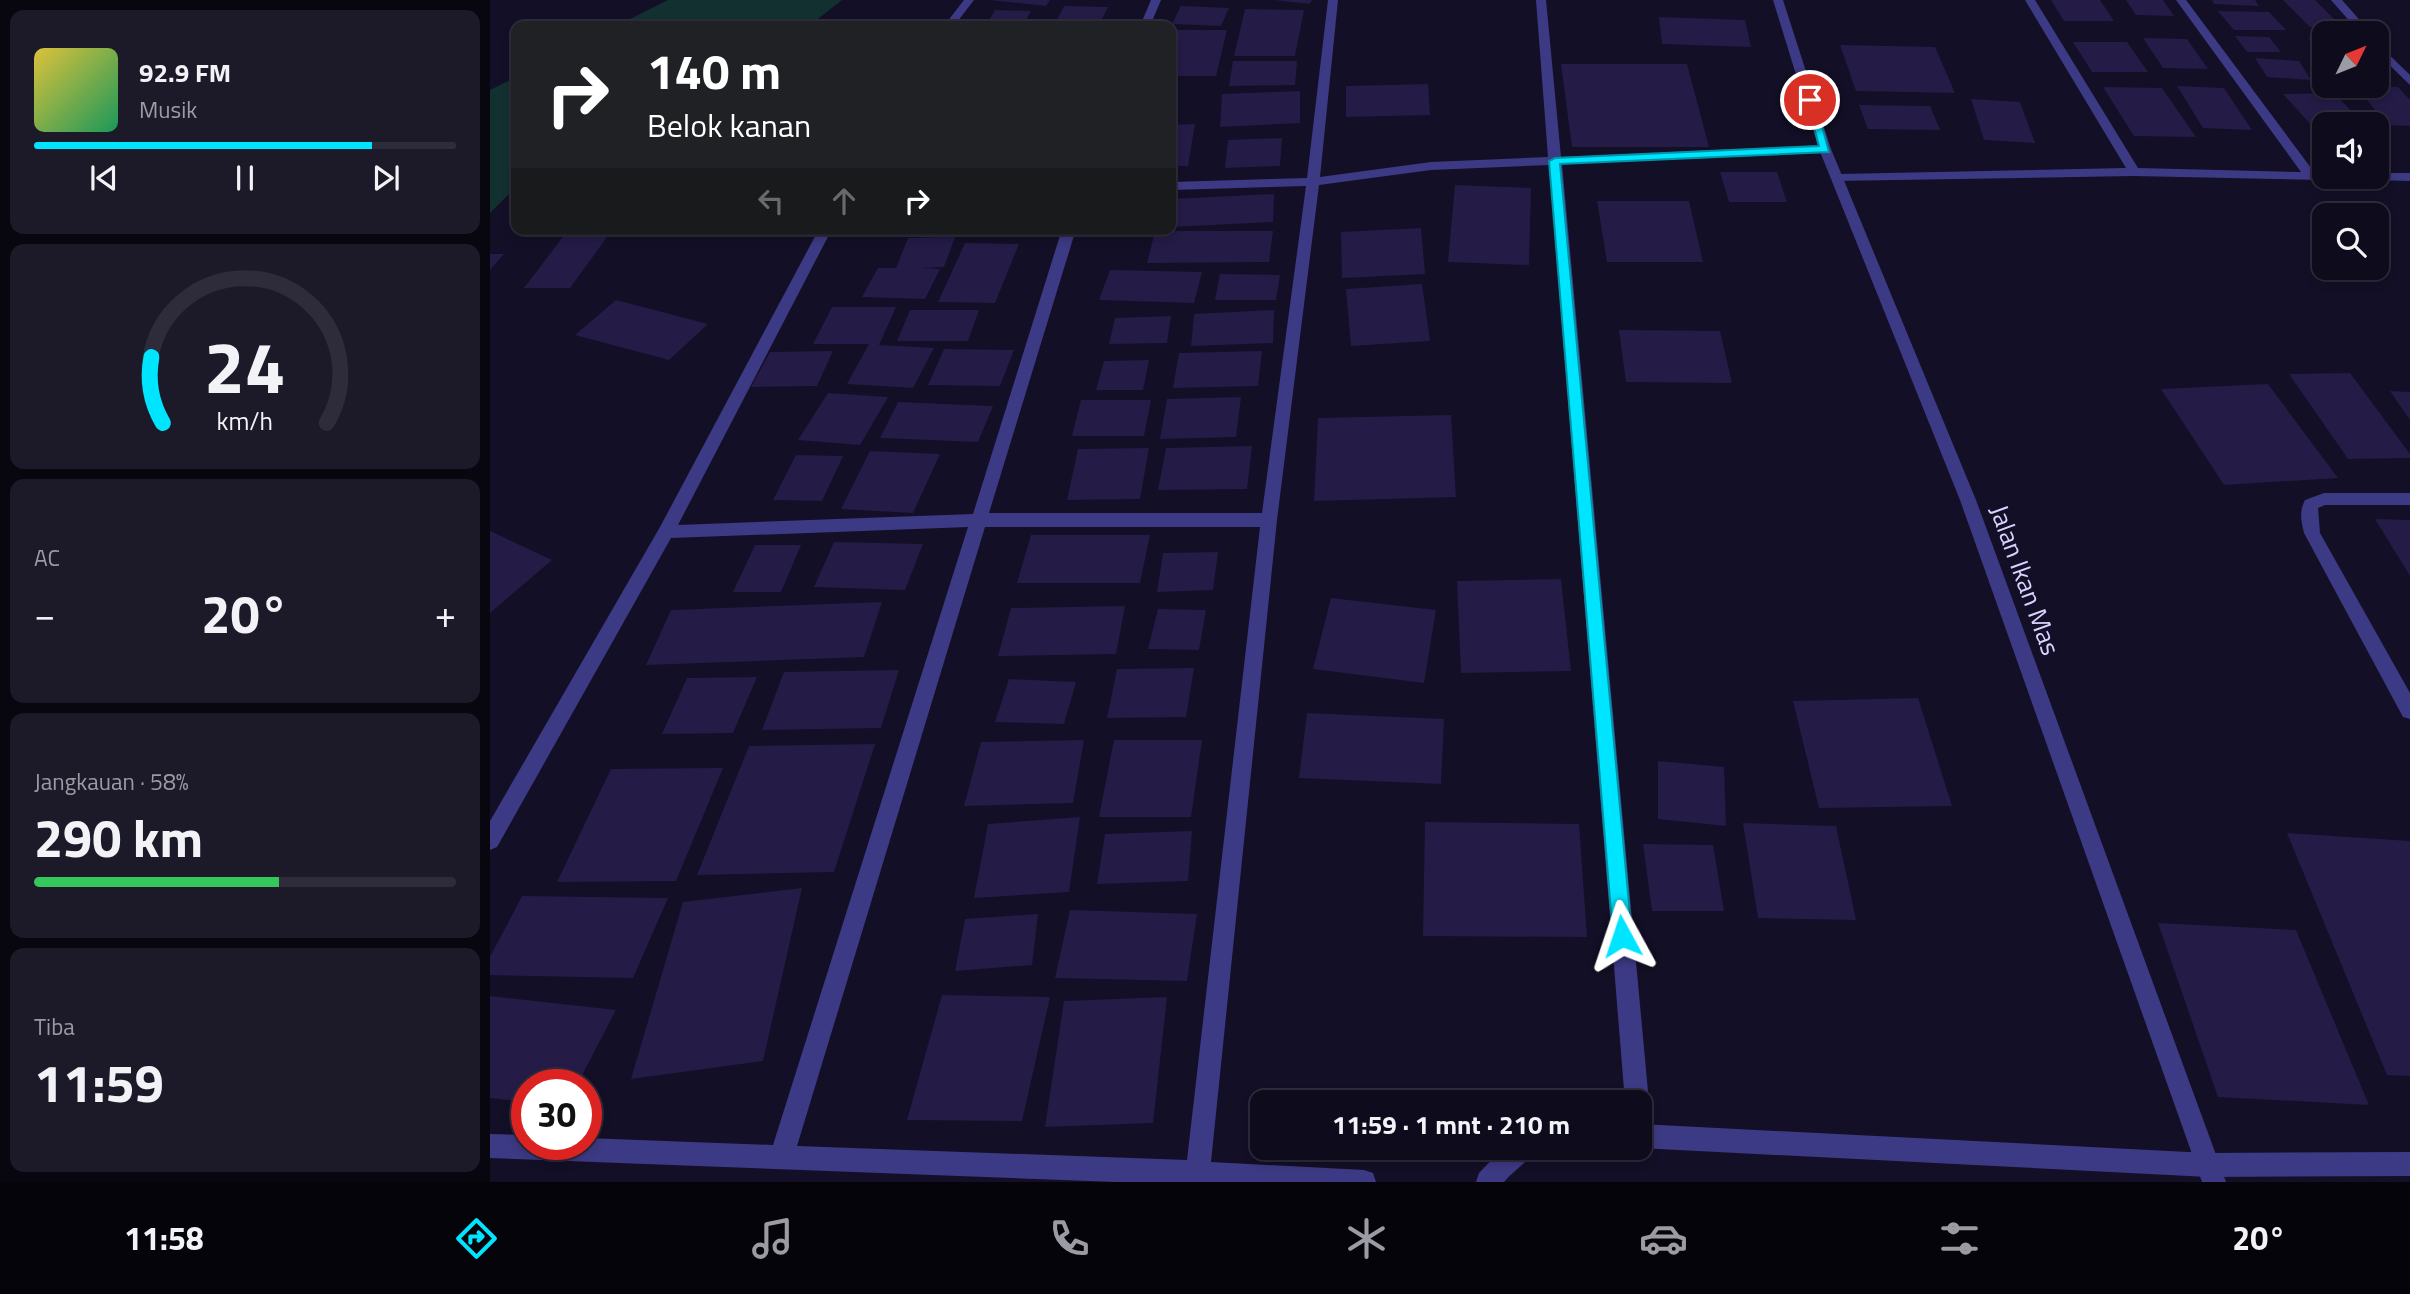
<!DOCTYPE html>
<html lang="id">
<head>
<meta charset="utf-8">
<style>
  body { margin:0; font-family:"Titillium Web",sans-serif; background:#1c1929; color:#f1f3f6; height:100vh; display:flex; flex-direction:column; font-size:26px; white-space:nowrap }
  * { box-sizing:border-box; margin:0 }
  p { font-size:23px; color:#9b9ba3 }
  .icon { flex:none; width:38px; height:38px; fill:none; stroke:currentColor; stroke-width:2; stroke-linecap:round; stroke-linejoin:round }
  .map { position:relative; flex:1; overflow:hidden }
  .details { display:flex; flex-direction:column; gap:10px; padding:10px; background:#08060f; width:490px }
  .details>* { flex:none }
  .hud { position:absolute; left:21px; top:21px; width:665px; height:214px; border-radius:14px; box-shadow:0 4px 10px #0003,0 0 0 2px #2e2b3b; background:#202124; color:#fff; overflow:hidden }
  .needle { width:46px; rotate:47deg }
  .controls { position:absolute; left:1822px; top:21px; display:grid; gap:14px }
  .controls a { display:grid; place-items:center; width:77px; height:77px; border-radius:14px; background:#0e0b1c; box-shadow:0 4px 10px #0003,0 0 0 2px #2e2b3b; font-size:35px }
  .speed { position:absolute; left:21px; top:1069px; display:flex; gap:14px; font-size:35px; font-weight:700; text-align:center }
  .speed>* { display:grid; place-content:center; width:91px; height:91px; border-radius:50%; background:#0e0b1c; box-shadow:0 4px 10px #0003,0 0 0 2px #2e2b3b; line-height:1 }
  .speed .limit { border:10px solid #d22; background:#fff; color:#111 }
  .pin { position:absolute; display:grid; place-items:center; width:60px; height:60px; color:#fff; margin:-30px; border:4px solid #fff; border-radius:50%; box-shadow:0 2px 7px #0007 }
  .me { position:absolute; width:77px; margin:-38px; rotate:355deg; stroke-linejoin:round; filter:drop-shadow(0 0 5px #0008) }
  .turn { display:flex; align-items:center; gap:24px; height:147px; padding:0 21px; font-size:32px }
  .turn .icon { width:91px; height:91px; stroke-width:2.5 }
  .turn b { display:block; font-size:49px; line-height:60px }
  .lanes { display:flex; align-items:center; height:66px; padding:0 21px; background:#0003; justify-content:center; gap:35px; direction:ltr }
  .lanes .off { opacity:.35 }
  .big { font-size:52px; font-weight:700; line-height:1.1 }
  .details .card { flex:1; display:flex; flex-direction:column; justify-content:center; gap:10px; min-width:0; padding:0 24px; border-radius:14px; background:#1c1929 }
  .details .dial { align-items:center; gap:0 }
  .dial svg { height:182px; overflow:visible; fill:none; stroke:#2e2b3b; stroke-width:7; stroke-linecap:round; text-anchor:middle }
  .dial text { fill:#f1f3f6; stroke:none }
  .song { display:flex; align-items:center; gap:21px }
  .cover { width:84px; height:84px; border-radius:10px; background:linear-gradient(135deg,hsl(50 70% 55%),hsl(150 70% 35%)) }
  .played { height:7px; border-radius:4px; background:linear-gradient(90deg,#00e5ff 80%,#2e2b3b 80%) }
  .keys { display:flex; justify-content:space-around; direction:ltr }
  .heat { display:flex; justify-content:space-between; align-items:center; font-size:38px; direction:ltr }
  .charge { height:10px; border-radius:5px; background:linear-gradient(90deg,#34c759 58%,#2e2b3b 0) }
  .trip { position:absolute; left:760px; top:1090px; width:402px; height:70px; border-radius:14px; background:#0e0b1c; box-shadow:0 4px 10px #0003,0 0 0 2px #2e2b3b; font-weight:700; line-height:70px; text-align:center }
  .dock { display:flex; height:112px; justify-content:space-around; align-items:center; background:#06040b; color:#9b9ba3 }
  .dock .icon { width:49px; height:49px }
  .dock .active { color:#00e5ff }
  .dock b { font-size:32px; color:#f1f3f6 }
  main { display:flex; flex:1; min-height:0 }
  .map>svg:first-child { display:block }
  .green { fill:#12302f }
  .building { fill:#241b47 }
  .lines { fill:none; stroke-linecap:round; stroke-linejoin:round }
  .minor { fill:#3d3a85; fill-rule:evenodd }
  .tertiary { fill:#3d3a85; fill-rule:evenodd }
  .route { fill:#00e5ff; stroke:#0095a6; stroke-width:2 }
  .labels { text-anchor:middle; stroke-width:7; stroke-linejoin:round; paint-order:stroke }
  .street-label { font-size:26px; fill:#d9d4ff; stroke:#130f26 }
</style>
</head>
<body>
<main>
<section class="details">
<div class="card">
<div class="song"><i class="cover"></i><div><b>92.9 FM</b><p>Musik</p></div></div>
<div class="played"></div>
<div class="keys"><svg class="icon" aria-label="previous" viewBox="0 0 24 24"><path d="M18 5L8 12l10 7zM5 5v14"/></svg><svg class="icon" aria-label="pause" viewBox="0 0 24 24"><path d="M8 5v14M16 5v14"/></svg><svg class="icon" aria-label="next" viewBox="0 0 24 24"><path d="M6 5l10 7-10 7zM19 5v14"/></svg></div>
</div>
<div class="card dial"><svg viewBox="0 0 100 80">
<path d="M14 69A42 42 0 1 1 86 69"/>
<path d="M14 69A42 42 0 0 1 9 40" stroke="#00e5ff"/>
<text x="50" y="56" font-size="32" font-weight="700">24</text>
<text x="50" y="72" font-size="11">km/h</text>
</svg></div>
<div class="card"><p>AC</p>
<div class="heat"><a>−</a><b class="big">20°</b><a>+</a></div>
</div>
<div class="card"><p>Jangkauan · 58%</p><b class="big">290 km</b><div class="charge"></div></div>
<div class="card"><p>Tiba</p><b class="big">11:59</b></div>
</section>
<div class="map">
<svg width="1920" height="1182" viewBox="0 0 1920 1182">
  <rect width="100%" height="100%" fill="#130f26"/>
  <g class="green">
    <path d="M178,0H352L319,26H126Z"/>
    <path d="M26,77V187L0,213V90Z"/>
  </g>
  <g class="building">
    <path d="M499,0H560L556,6Z"/>
    <path d="M784,0H822L820,4Z"/>
    <path d="M1561,0H1610L1624,21H1574Z"/>
    <path d="M1636,0H1673L1684,16L1646,15Z"/>
    <path d="M1722,0H1765L1769,6L1724,4Z"/>
    <path d="M1793,0H1825L1852,27H1820Z"/>
    <path d="M574,6L618,7L610,23L566,22Z"/>
    <path d="M691,6L739,8L731,26L682,24Z"/>
    <path d="M755,9L814,10L805,56H744Z"/>
    <path d="M505,10L541,11L533,26L497,24Z"/>
    <path d="M1728,11L1779,12L1796,30H1744Z"/>
    <path d="M1169,17L1255,20L1261,47L1172,44Z"/>
    <path d="M685,30H737L726,76H681V45Z"/>
    <path d="M1745,36L1779,37L1791,52H1757Z"/>
    <path d="M1834,37V53L1818,38Z"/>
    <path d="M1653,38L1697,39L1718,69L1673,68Z"/>
    <path d="M1583,42H1637L1658,72H1602Z"/>
    <path d="M1350,45L1445,47L1465,93L1366,91Z"/>
    <path d="M1765,58L1809,61L1821,80L1777,77Z"/>
    <path d="M743,61H807L805,85L739,86Z"/>
    <path d="M1071,64H1197L1219,147H1082Z"/>
    <path d="M938,84L940,115L856,117V86Z"/>
    <path d="M1687,86L1734,88L1762,130L1713,128Z"/>
    <path d="M1865,86L1908,87L1920,100V126L1898,125Z"/>
    <path d="M1613,87L1672,88L1706,137L1644,136Z"/>
    <path d="M810,91V123L730,127L732,94Z"/>
    <path d="M1844,93L1874,124H1834V139L1793,94Z"/>
    <path d="M1481,99L1530,102L1545,143L1494,140Z"/>
    <path d="M1369,105L1440,106L1450,130L1378,129Z"/>
    <path d="M705,124L698,166H681V125Z"/>
    <path d="M792,138L790,166L735,168L738,140Z"/>
    <path d="M1230,172H1287L1297,202H1239Z"/>
    <path d="M965,185L1041,188L1039,265L958,262Z"/>
    <path d="M784,194L783,222L681,227V199Z"/>
    <path d="M1107,201H1199L1213,262H1117Z"/>
    <path d="M931,228L935,274L852,278L851,232Z"/>
    <path d="M79,229H123L80,288H34Z"/>
    <path d="M496,229H564L563,232L494,233Z"/>
    <path d="M665,231H783L779,262L657,263Z"/>
    <path d="M465,237L454,267L432,268L450,269L435,299L372,297L388,268H406L418,238Z"/>
    <path d="M475,243L529,244L505,303L448,302Z"/>
    <path d="M0,254H14L0,270Z"/>
    <path d="M620,270L712,272L704,303L609,300Z"/>
    <path d="M730,274L790,275L786,300H725Z"/>
    <path d="M932,284L940,341L861,346L856,289Z"/>
    <path d="M126,300L218,324L179,360L85,335Z"/>
    <path d="M342,307H406L389,345L444,348L423,388L357,384L379,344H323Z"/>
    <path d="M420,310H489L478,341H407Z"/>
    <path d="M784,310L783,343L701,346L704,314Z"/>
    <path d="M681,316L677,343L619,344L625,318Z"/>
    <path d="M1129,330L1230,331L1242,383L1136,382Z"/>
    <path d="M454,349L524,350L510,386L438,385Z"/>
    <path d="M343,351L327,386L261,387L280,352Z"/>
    <path d="M772,351L768,386L683,388L689,353Z"/>
    <path d="M659,360L653,390H606L614,361Z"/>
    <path d="M1860,373L1920,454V458L1858,459L1799,374Z"/>
    <path d="M1778,384L1848,478L1734,485L1671,389Z"/>
    <path d="M1900,391L1920,392V420Z"/>
    <path d="M338,393L398,397L370,445L308,440Z"/>
    <path d="M751,397L746,437L670,439L677,399Z"/>
    <path d="M591,400H661L654,436H582Z"/>
    <path d="M408,402L503,406L488,442L390,438Z"/>
    <path d="M961,415L966,497L824,501L828,418Z"/>
    <path d="M762,446L757,489L668,490L676,448Z"/>
    <path d="M659,448L650,499L577,500L588,449Z"/>
    <path d="M380,451L450,454L423,513L351,509Z"/>
    <path d="M306,455L353,456L332,501L283,500Z"/>
    <path d="M1885,519L1920,520V576Z"/>
    <path d="M0,531L62,560L0,613Z"/>
    <path d="M541,535H660L650,583H527Z"/>
    <path d="M344,542L433,544L415,590L324,587Z"/>
    <path d="M265,545H311L291,592H243Z"/>
    <path d="M728,552L723,590L667,592L673,553Z"/>
    <path d="M1071,579L1081,671L971,673L967,581Z"/>
    <path d="M841,598L946,610L934,683L823,669Z"/>
    <path d="M392,602L374,657L156,665L181,610Z"/>
    <path d="M635,606L626,654L508,656L521,608Z"/>
    <path d="M668,609L716,610L709,650L658,649Z"/>
    <path d="M704,668L696,717L617,718L627,669Z"/>
    <path d="M409,670L391,728L272,730L294,672Z"/>
    <path d="M267,677L243,733L172,734L197,678Z"/>
    <path d="M519,679L586,682L574,724L505,722Z"/>
    <path d="M1428,698L1462,806L1329,808L1303,701Z"/>
    <path d="M817,713L954,719L951,784L809,778Z"/>
    <path d="M594,740L583,803L474,806L491,742Z"/>
    <path d="M624,740H712L701,817H609Z"/>
    <path d="M385,744L344,872L207,875L259,746Z"/>
    <path d="M1168,761L1234,767L1236,826L1168,819Z"/>
    <path d="M233,768L186,881L67,882L121,769Z"/>
    <path d="M590,817L579,892L484,898L498,824Z"/>
    <path d="M935,822L1089,824L1097,937L933,936Z"/>
    <path d="M1253,823L1346,826L1366,920L1268,918Z"/>
    <path d="M702,831L698,881L607,884L615,834Z"/>
    <path d="M1797,833L1920,841V1076L1897,1075Z"/>
    <path d="M1153,844L1223,845L1234,911H1162Z"/>
    <path d="M312,888L273,1061L141,1079L193,902Z"/>
    <path d="M32,896L178,898L143,978L0,975V957Z"/>
    <path d="M580,910L707,914L697,981L565,978Z"/>
    <path d="M548,914L542,965L465,971L475,919Z"/>
    <path d="M1668,923L1806,930L1879,1105L1728,1097Z"/>
    <path d="M452,995L560,997L532,1121L417,1120Z"/>
    <path d="M0,996L126,1010L87,1085H37V1102L0,1098Z"/>
    <path d="M677,997L663,1123L555,1127L574,1001Z"/>
  </g>
  <g class="lines">
    <g class="minor">
      <path d="M474,0H484L464,26H454Z"/>
      <path d="M661,0H671L660,26H650Z"/>
      <path d="M838,0H848L830,177L941,162L1058,157L1046,0H1056L1071,157L1335,145L1341,149L1335,153L1072,164L1159,1102L1155,1110L1150,1113V1102H1135L1059,165L941,170L829,185L787,520L721,1162L874,1170L883,1173L886,1182H626L0,1158V1134L37,1135V1144H96V1138L283,1145L478,527L181,538L7,847L0,850V821L170,527L329,229H342L188,525L483,514L572,229H586L499,513H772L816,186L681,190V182L817,178ZM495,527H770L697,1160L307,1146Z"/>
      <path d="M1535,0H1545L1648,168L1811,172L1686,0H1696L1824,172H1834V177H1840L1834,180L1644,176L1345,181L1343,178L1349,174L1636,168Z"/>
      <path d="M1841,0H1852L1881,33H1870Z"/>
      <path d="M1886,42L1920,75V85L1886,52Z"/>
      <path d="M1886,173H1920V181L1882,180L1880,177H1886Z"/>
      <path d="M1834,493H1920V505H1835L1828,508L1830,533L1920,693V719L1913,717L1814,533C1811,520 1809,512 1815,500Z"/>
      <path d="M1150,1124L1718,1153L1920,1152V1176L1718,1177L1150,1148Z"/>
      <path d="M1013,1148H1047C1042,1159 1024,1170 1014,1182H986L989,1173Z"/>
    </g>
    <path class="tertiary" d="M1283,0H1293L1341,149L1486,500L1736,1182H1712L1470,500L1329,149Z"/>
  </g>
  <path class="route" d="M1316,97L1325,100L1339,152L1070,164L1142,936L1139,943L1132,946L1125,943L1123,936L1059,161L1065,158L1329,146Z"/>
  <g class="labels">
    <g class="street-label">
      <text transform="translate(1535 580) rotate(70)" y="9">Jalan Ikan Mas</text>
    </g>
  </g>
</svg>
<div class="controls">
<a><svg class="needle" viewBox="-14 -14 28 28"><path d="M0-13l5 13h-10z" fill="#e53935"/><path d="M0 13l5-13h-10z" fill="#9b9ba3"/></svg></a>
<a><svg class="icon" aria-label="sound" viewBox="0 0 24 24"><path d="M4 9h4l5-4v14l-5-4H4zM17 9q2 3 0 6"/></svg></a>
<a><svg class="icon" aria-label="search" viewBox="0 0 24 24"><circle cx="10" cy="10" r="6"/><path d="M15 15l6 6"/></svg></a>
</div>
<div class="speed"><div class="limit">30</div></div>
<div class="pin" style="left:1320px;top:100px;background:#d93025"><svg class="icon" aria-label="arrive" viewBox="0 0 24 24"><path d="M6 21V4h12l-3 4 3 4H6"/></svg></div>
<svg class="me" style="left:1132px;top:936px" viewBox="-20 -20 40 40"><path d="M0-17L14 15 0 8-14 15z" fill="#00e5ff" stroke="#fff" stroke-width="4"/></svg>
<div class="trip">11:59 · 1 mnt · 210 m</div>
<div class="hud">
<div class="turn"><svg class="icon" aria-label="right" viewBox="0 0 24 24"><path d="M7 20v-9h11M14 6l5 5-5 5"/></svg><div><b>140 m</b>Belok kanan</div></div>
<div class="lanes"><svg class="icon off" aria-label="left" viewBox="0 0 24 24"><path d="M17 20v-9H6M10 6l-5 5 5 5"/></svg><svg class="icon off" aria-label="ahead" viewBox="0 0 24 24"><path d="M12 20V5M6 11l6-6 6 6"/></svg><svg class="icon" aria-label="right" viewBox="0 0 24 24"><path d="M7 20v-9h11M14 6l5 5-5 5"/></svg></div>
</div>
</div>
</main>
<nav class="dock">
<b>11:58</b>
<svg class="icon active" aria-label="directions" viewBox="0 0 24 24"><path d="M12 3l9 9-9 9-9-9zM9 14v-3h6M13 9l2 2-2 2"/></svg>
<svg class="icon" aria-label="music" viewBox="0 0 24 24"><path d="M9 18V5l10-2v13"/><circle cx="6" cy="18" r="3"/><circle cx="16" cy="16" r="3"/></svg>
<svg class="icon" aria-label="phone" viewBox="0 0 24 24"><path d="M5 4h4l2 5-3 2q2 4 5 5l2-3 5 2v4C11 20 4 13 5 4z"/></svg>
<svg class="icon" aria-label="climate" viewBox="0 0 24 24"><path d="M12 3v18M4 7l16 10M4 17L20 7"/></svg>
<svg class="icon" aria-label="car" viewBox="0 0 24 24"><path d="M5 17H2v-5l4-1 3-4h7l3 4 3 1v5h-3M9 17h6M6 11h13"/><circle cx="7" cy="17" r="2"/><circle cx="17" cy="17" r="2"/></svg>
<svg class="icon" aria-label="filters" viewBox="0 0 24 24"><path d="M4 7h16M4 17h16"/><circle cx="9" cy="7" r="2"/><circle cx="15" cy="17" r="2"/></svg>
<b>20°</b>
</nav>
</body>
</html>
